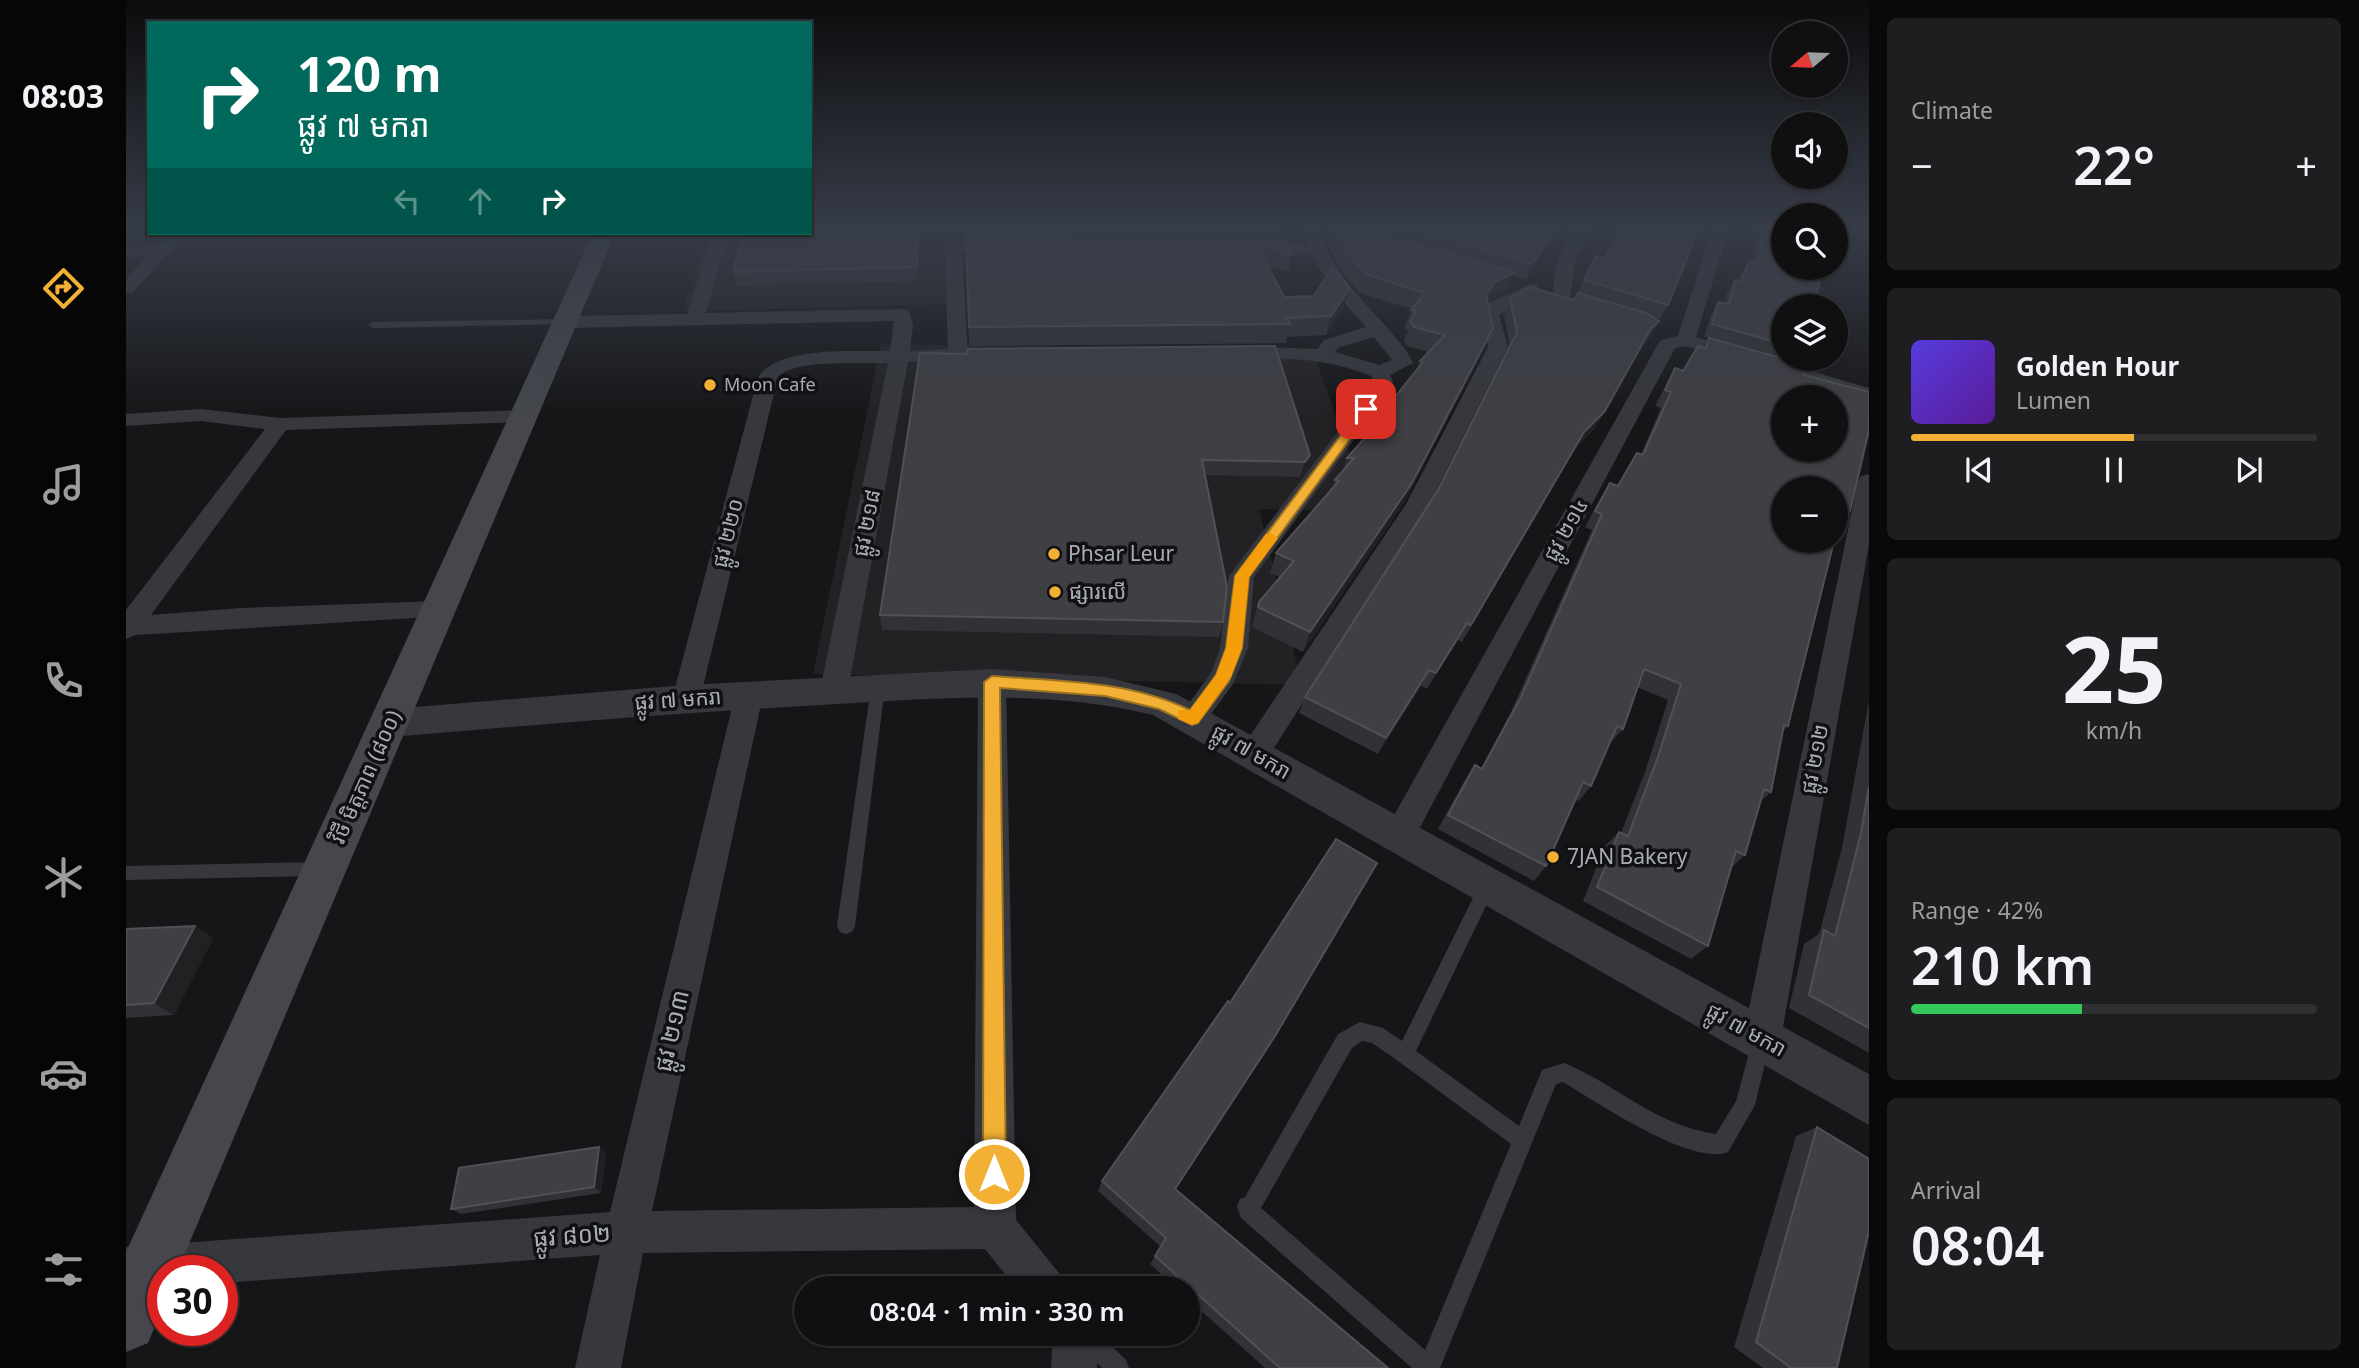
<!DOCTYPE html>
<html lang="en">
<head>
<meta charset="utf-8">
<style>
  body { margin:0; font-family:"Noto Sans","Noto Sans Khmer",sans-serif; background:#1e1e20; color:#f1f3f6; height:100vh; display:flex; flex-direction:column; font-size:26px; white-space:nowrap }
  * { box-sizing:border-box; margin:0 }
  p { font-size:23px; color:#9c9d9f }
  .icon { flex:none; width:38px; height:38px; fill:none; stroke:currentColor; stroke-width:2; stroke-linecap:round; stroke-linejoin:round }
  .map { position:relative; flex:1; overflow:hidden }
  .drawer { display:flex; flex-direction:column; gap:18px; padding:18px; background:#09090a; width:490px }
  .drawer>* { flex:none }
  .banner { position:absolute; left:21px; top:21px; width:665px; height:214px; border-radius:0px; box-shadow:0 2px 5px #0004,0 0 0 2px #303032; background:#00695c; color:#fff; overflow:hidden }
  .needle { width:46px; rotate:251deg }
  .controls { position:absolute; left:1645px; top:21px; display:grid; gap:14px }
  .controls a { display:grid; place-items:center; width:77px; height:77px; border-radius:50%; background:#101012; box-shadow:0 2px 5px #0004,0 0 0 2px #303032; font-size:35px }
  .speed { position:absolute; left:21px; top:1255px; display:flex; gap:14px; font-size:35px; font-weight:700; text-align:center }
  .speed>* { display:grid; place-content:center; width:91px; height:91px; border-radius:50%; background:#101012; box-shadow:0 2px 5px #0004,0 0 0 2px #303032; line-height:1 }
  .speed .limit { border:10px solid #d22; background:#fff; color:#111 }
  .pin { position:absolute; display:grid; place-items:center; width:60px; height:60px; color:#fff; margin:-30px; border-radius:14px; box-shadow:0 4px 10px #0006 }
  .me { position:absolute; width:77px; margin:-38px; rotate:0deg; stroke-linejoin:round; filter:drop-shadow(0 0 5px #0008) }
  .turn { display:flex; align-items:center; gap:24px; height:147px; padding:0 35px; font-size:32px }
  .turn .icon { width:91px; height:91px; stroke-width:2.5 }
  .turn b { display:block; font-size:49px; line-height:60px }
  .lanes { display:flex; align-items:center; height:66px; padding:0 35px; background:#0003; justify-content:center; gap:35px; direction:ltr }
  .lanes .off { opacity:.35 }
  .big { font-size:52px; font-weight:600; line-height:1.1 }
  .drawer .card { flex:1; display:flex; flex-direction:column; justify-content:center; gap:10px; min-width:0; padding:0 24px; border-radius:10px; background:#1e1e20 }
  .drawer .dial { align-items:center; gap:0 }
  .dial b { font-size:91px; line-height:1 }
  .song { display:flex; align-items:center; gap:21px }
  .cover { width:84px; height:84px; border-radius:10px; background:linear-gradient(135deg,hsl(250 70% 55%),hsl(270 70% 35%)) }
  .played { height:7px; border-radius:4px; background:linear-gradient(90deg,#f2b134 55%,#303032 55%) }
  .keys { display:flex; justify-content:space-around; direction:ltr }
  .heat { display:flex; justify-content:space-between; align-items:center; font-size:38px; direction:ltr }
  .charge { height:10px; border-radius:5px; background:linear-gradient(90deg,#34c759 42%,#303032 0) }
  .trip { position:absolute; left:668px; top:1276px; width:406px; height:70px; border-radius:35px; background:#101012; box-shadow:0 2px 5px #0004,0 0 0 2px #303032; font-weight:600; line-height:70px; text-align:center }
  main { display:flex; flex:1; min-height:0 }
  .dock { display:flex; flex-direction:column; width:126px; justify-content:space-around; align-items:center; background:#060607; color:#9c9d9f }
  .dock .icon { width:49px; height:49px }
  .dock .on { color:#f2b134 }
  .dock b { font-size:32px; color:#f1f3f6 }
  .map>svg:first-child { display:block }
  .built { fill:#222225 }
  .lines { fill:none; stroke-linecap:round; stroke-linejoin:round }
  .service { fill:#37383d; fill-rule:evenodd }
  .minor { fill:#37383d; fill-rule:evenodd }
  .tertiary { fill:#37383d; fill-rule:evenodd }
  .secondary { fill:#45474d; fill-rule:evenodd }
  .wall { fill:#323236; fill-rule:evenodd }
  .shaded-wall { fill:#212124 }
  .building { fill:#3f3f44; stroke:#4f5156; stroke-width:2; fill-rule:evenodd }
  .route { fill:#f2b134; stroke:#9d7322; stroke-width:2 }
  .slow { fill:#f59e0b }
  .poi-dot { fill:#f2b134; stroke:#111113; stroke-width:2.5 }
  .labels { text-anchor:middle; stroke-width:7; stroke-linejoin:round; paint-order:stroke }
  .far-poi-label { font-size:18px; fill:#a8adb8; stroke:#111113; text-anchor:start }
  .street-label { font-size:21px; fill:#a8adb8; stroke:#111113 }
  .poi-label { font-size:21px; fill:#a8adb8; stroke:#111113; text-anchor:start }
  .near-street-label { font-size:24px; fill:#a8adb8; stroke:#111113 }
</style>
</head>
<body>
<main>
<nav class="dock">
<b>08:03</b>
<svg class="icon on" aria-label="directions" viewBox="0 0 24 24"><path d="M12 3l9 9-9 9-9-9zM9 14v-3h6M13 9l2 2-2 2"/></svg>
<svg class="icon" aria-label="music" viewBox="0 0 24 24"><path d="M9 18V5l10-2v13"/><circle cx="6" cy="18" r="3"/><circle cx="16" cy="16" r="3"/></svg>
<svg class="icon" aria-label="phone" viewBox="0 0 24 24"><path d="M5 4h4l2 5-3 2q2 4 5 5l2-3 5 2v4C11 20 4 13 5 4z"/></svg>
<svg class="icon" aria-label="climate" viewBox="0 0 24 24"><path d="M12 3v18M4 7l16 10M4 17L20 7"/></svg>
<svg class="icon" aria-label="car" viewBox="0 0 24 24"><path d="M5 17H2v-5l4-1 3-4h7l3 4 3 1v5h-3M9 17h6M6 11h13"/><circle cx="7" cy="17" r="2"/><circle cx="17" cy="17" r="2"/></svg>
<svg class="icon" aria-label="filters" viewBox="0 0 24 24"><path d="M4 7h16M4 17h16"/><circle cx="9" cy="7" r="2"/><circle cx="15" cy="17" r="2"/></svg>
</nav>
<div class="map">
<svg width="1743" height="1368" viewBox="0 0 1743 1368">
  <rect width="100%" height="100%" fill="#161618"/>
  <g class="built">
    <path d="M684,227H817L821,304L557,311L583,233H684Z"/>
    <path d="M755,344L1186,350L1245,511L1133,509L1176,685L687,674Z"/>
  </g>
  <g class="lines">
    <g class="service">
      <path d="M439,319L444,322L442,324L247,328L242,325L247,322Z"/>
      <path d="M752,682L757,683L759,687L729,926L726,932L720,934L714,932L711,926L745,687L747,683Z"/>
      <path d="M195,862L201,864L203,869L201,874L195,876L0,880V866Z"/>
      <path d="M1361,880L1367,882L1369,887L1290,1051L1393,1126L1416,1070L1438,1063C1492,1085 1528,1125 1590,1134L1610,1101L1628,1035L1635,1033L1642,1035L1644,1042L1629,1105L1602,1152C1566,1167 1469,1101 1437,1082L1430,1084L1314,1368H1286L1115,1218L1111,1206L1114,1199L1119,1197L1212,1034L1234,1022L1257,1028L1276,1041L1355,882ZM1236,1041L1246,1043L1272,1061L1385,1144L1299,1350L1135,1208L1226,1048Z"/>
      <path d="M947,1334H973L1000,1360L1003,1368H976L950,1342Z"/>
    </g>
    <g class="minor">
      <path d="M818,227H834L835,243L878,242L886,247L878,252L836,253L842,355L839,359L782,362L722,690L718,698L708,701L698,698L694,690L762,363C738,364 667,359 652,377L574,699L570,707L560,710L550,707L546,699L632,377C654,345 728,352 764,351L768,321L439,328L430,322L439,316L561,314L587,233H603L580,313L776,309L783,311L787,325L784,351L822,349Z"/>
      <path d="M1187,227L1195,232C1206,270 1231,295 1257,323C1268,336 1280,347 1287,363L1264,375L1267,381L1264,390L1128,577L1122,648L1107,684L1076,726L1066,729L1056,726L1052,718L1085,673L1094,648L1103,576L1244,389L1247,381L1245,376C1203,358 1160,358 1115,358L1105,352L1115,346L1191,349L1198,340L1240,327L1204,286L1186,255L1125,254L1117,249L1125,244L1182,245L1179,232ZM1248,337L1266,360L1253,365L1209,352L1212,348Z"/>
      <path d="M1450,227H1466L1449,261L1444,298L1435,303L1426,298L1431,261Z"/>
      <path d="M1587,227H1603L1570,337L1743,388V400L1559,346L1549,348L1284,846L1273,850L1262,846L1257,836L1262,826L1532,344L1535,340L1552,336Z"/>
      <path d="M44,233H61L6,293L0,294V279L21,256L0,257V247L31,246Z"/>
      <path d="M1405,284L1411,285L1414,289L1411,293L1373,315L1382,347L1303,505L1139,762L1128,766L1117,762L1113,754L1117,746L1280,504L1362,347L1355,315L1363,303Z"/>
      <path d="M75,409L154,418L397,410L408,416L397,422L160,430L25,615L115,608L312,601L321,604L325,610L321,616L10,635L0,639V610L139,429L75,421L0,426V414Z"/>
      <path d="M1743,474V545L1655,1038L1649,1051L1636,1057L1623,1051L1617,1038L1732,481L1735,476Z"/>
      <path d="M866,671L876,675L880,682L890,1220L933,1273L940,1288H890L859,1249L517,1253L495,1368H449L474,1255L96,1283V1270H37V1288L0,1291V1247L484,1212L609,695L613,687L623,684L633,687L637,695L526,1211L848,1207L852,682L856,675Z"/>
      <path d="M927,1334H971V1368H925Z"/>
    </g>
    <path class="tertiary" d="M866,669L979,677L1050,694L1743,1074V1125L1027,715C917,688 806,699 694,705C550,713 407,725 264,737L251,733L246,723L251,713L264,709L560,685Z"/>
    <path class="secondary" d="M467,233H489L52,1270H37V1307L22,1343L0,1352V1252Z"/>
  </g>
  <g class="wall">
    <path d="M684,227H793L791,281L610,286L607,272Z"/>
    <path d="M837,227H1149L1146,240L1166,254L1162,272L1142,266L1158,297L1218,306L1200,335L1161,337L1160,343L843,346L840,240H837Z"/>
    <path d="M1197,227H1434L1400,279L1387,276L1381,291L1362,301L1367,328L1359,347L1278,503L1177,652L1126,627L1133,602L1154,577L1144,573L1150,553L1206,489L1209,480L1217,471L1221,458L1251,424L1253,417L1291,370L1294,361L1303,352L1281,346L1278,341L1282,330L1278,329L1286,309L1234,293L1218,274L1203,246L1207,231Z"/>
    <path d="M1633,227H1657V359H1675L1672,363L1678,375L1724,511L1719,518L1711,540L1707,545L1662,726L1657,731L1645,792L1635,801L1619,855L1605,868L1582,946L1565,959L1457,901L1479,846L1493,832L1495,833L1519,772L1542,700L1511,687L1497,729L1483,744L1465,786L1453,801L1450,800L1420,866L1408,881L1312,829L1339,780L1349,765L1355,768L1385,712L1466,530L1459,527L1474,499L1484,483L1492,486L1515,454L1535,408L1529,406L1549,368L1557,371L1577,347L1583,338L1578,337L1585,315L1592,302L1599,303L1601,293L1609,280L1613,281L1615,273L1623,261L1626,262ZM1710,488V541H1657Z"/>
    <path d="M1470,256L1542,305L1534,319L1528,317L1533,321L1525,336L1516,346L1470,427L1449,449L1336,642L1332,640L1301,689L1295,686L1252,754L1173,713L1179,697L1312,490L1384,347L1378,313L1384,298L1448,300Z"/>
    <path d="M794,353L1184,455L1179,470L1174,477L1079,475L1097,622L1093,637L756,630L754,615Z"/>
    <path d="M1743,700V1053L1663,1008L1678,944L1693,934L1716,848Z"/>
    <path d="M69,926L87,938L48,1015L0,1018V929Z"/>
    <path d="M1141,1050L1050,1189L1262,1368H1139L1062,1299V1288H1050L1024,1264L1035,1247L972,1191L976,1181Z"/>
    <path d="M1691,1127L1711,1368H1637L1608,1347L1670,1136Z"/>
    <path d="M473,1147L480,1153L475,1193L335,1214L325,1209Z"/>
  </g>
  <g class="shaded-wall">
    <path d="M791,227H793L791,281Z"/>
    <path d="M1431,227H1434L1400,279L1406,264Z"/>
    <path d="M1389,272L1381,291L1362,301L1360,295L1369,282Z"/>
    <path d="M1224,288L1218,306L1200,335L1205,316Z"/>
    <path d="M1533,321L1525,336L1516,346L1470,427L1449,449L1336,642L1458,432L1524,330Z"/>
    <path d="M1367,328L1359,347L1278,503L1177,652L1184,632Z"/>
    <path d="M1184,455L1179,470L1174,477L1179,462Z"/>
    <path d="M1341,623L1332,640L1301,689L1310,673Z"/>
    <path d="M1303,670L1295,686L1252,754L1260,738Z"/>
    <path d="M69,926L87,938L48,1015L28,1003Z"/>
    <path d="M1149,1036L1141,1050L1044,1199L1049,1189Z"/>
    <path d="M473,1147L480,1153L475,1193L468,1187Z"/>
  </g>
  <g class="building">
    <path d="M684,227H791V267L607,272L618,233H684Z"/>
    <path d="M947,227H1149V228L954,230Z"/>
    <path d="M1265,227H1431L1406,264L1299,234Z"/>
    <path d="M1495,227H1574L1542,305L1458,280L1470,256L1480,258Z"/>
    <path d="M1638,227H1657V268H1696L1689,306H1657V344L1586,324L1592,302L1603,304L1609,280L1616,281L1623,261L1632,263Z"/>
    <path d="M1207,228L1289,244L1389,272L1369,282L1360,295L1367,328L1286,483L1184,632L1132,607L1133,602L1168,561L1150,553L1213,481L1209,480L1228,458H1221L1256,418L1253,417L1297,362L1294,361L1319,335L1288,327L1284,322L1290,311L1285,310L1299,293L1240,274L1223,256Z"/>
    <path d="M926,233L951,243L1158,240L1166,254L1130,244L1158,297L1188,296L1206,268L1224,288L1205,316L1161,318L1164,324L843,327L840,237Z"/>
    <path d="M1404,287L1448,300L1452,293L1520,313L1533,321L1524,330L1479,411L1458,432L1345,625L1341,623L1310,673L1303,670L1260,738L1179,697L1312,490L1391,332L1384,298Z"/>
    <path d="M1583,338L1680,365L1678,375L1743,392V430L1724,511L1721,510L1711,540L1710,539V488H1657V541H1708L1662,726L1658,725L1645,792L1638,789L1619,855L1610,851L1582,946L1471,887L1493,832L1502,836L1532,757L1555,684L1518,669L1497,729L1491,726L1465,786L1457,782L1420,866L1322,815L1349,765L1356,769L1395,697L1476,514L1469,511L1484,483L1492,486L1511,453L1517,455L1545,392L1539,390L1549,368L1557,371L1572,346L1580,348ZM1657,397H1710V450H1657Z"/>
    <path d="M1149,346L1184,455L1179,462L1076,460L1101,587L1097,622L754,615L794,353L841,354V349Z"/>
    <path d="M1743,786V1028L1683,995L1698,930L1709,936L1735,833Z"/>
    <path d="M1210,839L1251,863L1149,1036L1049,1189L1262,1368H1154L1029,1256L1040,1238L976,1181L1102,1001L1104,1003Z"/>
    <path d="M69,926L28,1003L0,1005V929Z"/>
    <path d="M1691,1127L1743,1159V1231L1711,1368H1665L1630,1342Z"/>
    <path d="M473,1147L468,1187L325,1209L333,1168Z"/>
  </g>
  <linearGradient id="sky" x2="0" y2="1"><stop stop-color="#0c0c0d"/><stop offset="0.54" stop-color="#363c48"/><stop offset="1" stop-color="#363c48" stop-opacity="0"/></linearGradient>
  <rect width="1743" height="419" fill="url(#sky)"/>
  <path class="route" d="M1236,407L1246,409L1123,577L1116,648L1103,681L1072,723L1066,725L1033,709L979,696L874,688L880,1174L877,1182L868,1185L860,1182L857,1174L858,682L866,676C933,681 1002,680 1064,710L1090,675L1100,648L1109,576Z"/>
  <path class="slow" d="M1145,533L1152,538L1123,577L1116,648L1105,677L1072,723L1066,725L1052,719V710H1064L1090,675L1100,648L1109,576L1140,534Z"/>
  <g class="poi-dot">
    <circle cx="584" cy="385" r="7"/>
    <circle cx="928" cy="554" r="7"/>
    <circle cx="929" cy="592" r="7"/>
    <circle cx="1427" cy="857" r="7"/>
  </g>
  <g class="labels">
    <g class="far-poi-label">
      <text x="598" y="391">Moon Cafe</text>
    </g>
    <g class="street-label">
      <text transform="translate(741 523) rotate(-79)" y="7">ផ្លូវ ២១៨</text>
      <text transform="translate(1440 530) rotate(-61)" y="7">ផ្លូវ ២១៤</text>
      <text transform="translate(602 533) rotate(-76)" y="7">ផ្លូវ ២២០</text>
      <text transform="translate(552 700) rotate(-4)" y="7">ផ្លូវ ៧ មករា</text>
      <text transform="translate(1125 752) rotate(30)" y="7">ផ្លូវ ៧ មករា</text>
      <text transform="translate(1689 759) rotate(-79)" y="7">ផ្លូវ ២១២</text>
      <text transform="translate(240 777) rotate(-66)" y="7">វិថី មិត្តភាព (៨០០)</text>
      <text transform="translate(1620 1030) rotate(29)" y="7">ផ្លូវ ៧ មករា</text>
    </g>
    <g class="poi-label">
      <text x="942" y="561">Phsar Leur</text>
      <text x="943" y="599">ផ្សារលើ</text>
      <text x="1441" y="864">7JAN Bakery</text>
    </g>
    <g class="near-street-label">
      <text transform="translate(546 1031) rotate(-77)" y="8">ផ្លូវ ២១៣</text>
      <text transform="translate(446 1236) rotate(-4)" y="8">ផ្លូវ ៨០២</text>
    </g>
  </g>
</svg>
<div class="controls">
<a><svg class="needle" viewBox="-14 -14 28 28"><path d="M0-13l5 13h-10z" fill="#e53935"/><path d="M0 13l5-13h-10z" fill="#9c9d9f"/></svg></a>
<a><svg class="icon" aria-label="sound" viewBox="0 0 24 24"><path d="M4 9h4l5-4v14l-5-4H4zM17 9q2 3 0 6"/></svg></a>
<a><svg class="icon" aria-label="search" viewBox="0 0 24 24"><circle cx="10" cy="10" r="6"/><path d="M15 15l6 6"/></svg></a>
<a><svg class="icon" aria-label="layers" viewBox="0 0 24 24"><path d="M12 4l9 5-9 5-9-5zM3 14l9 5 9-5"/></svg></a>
<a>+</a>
<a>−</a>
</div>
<div class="speed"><div class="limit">30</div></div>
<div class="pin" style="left:1240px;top:409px;background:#d93025"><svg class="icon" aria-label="arrive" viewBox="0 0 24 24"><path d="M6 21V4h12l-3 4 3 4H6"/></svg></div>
<svg class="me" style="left:868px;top:1174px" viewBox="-20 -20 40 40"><circle r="17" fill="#f2b134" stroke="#fff" stroke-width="3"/><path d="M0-11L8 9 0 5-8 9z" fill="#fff"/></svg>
<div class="trip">08:04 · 1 min · 330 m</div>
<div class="banner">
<div class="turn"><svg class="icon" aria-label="right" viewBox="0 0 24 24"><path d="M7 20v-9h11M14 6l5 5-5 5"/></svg><div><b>120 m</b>ផ្លូវ ៧ មករា</div></div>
<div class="lanes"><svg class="icon off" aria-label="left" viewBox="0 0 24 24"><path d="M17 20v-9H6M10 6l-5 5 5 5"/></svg><svg class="icon off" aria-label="ahead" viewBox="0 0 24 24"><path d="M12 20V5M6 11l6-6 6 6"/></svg><svg class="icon" aria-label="right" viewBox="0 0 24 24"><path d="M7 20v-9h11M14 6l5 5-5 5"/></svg></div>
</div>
</div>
<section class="drawer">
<div class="card"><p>Climate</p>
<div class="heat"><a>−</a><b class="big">22°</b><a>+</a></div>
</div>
<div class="card">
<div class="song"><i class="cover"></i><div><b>Golden Hour</b><p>Lumen</p></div></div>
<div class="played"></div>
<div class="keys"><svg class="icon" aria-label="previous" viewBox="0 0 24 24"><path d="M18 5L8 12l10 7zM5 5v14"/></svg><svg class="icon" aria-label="pause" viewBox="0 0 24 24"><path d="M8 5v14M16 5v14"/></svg><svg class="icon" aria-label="next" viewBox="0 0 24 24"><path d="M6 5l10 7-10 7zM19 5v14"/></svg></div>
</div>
<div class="card dial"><b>25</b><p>km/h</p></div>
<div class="card"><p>Range · 42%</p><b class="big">210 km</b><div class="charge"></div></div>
<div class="card"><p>Arrival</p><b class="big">08:04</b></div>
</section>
</main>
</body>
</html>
